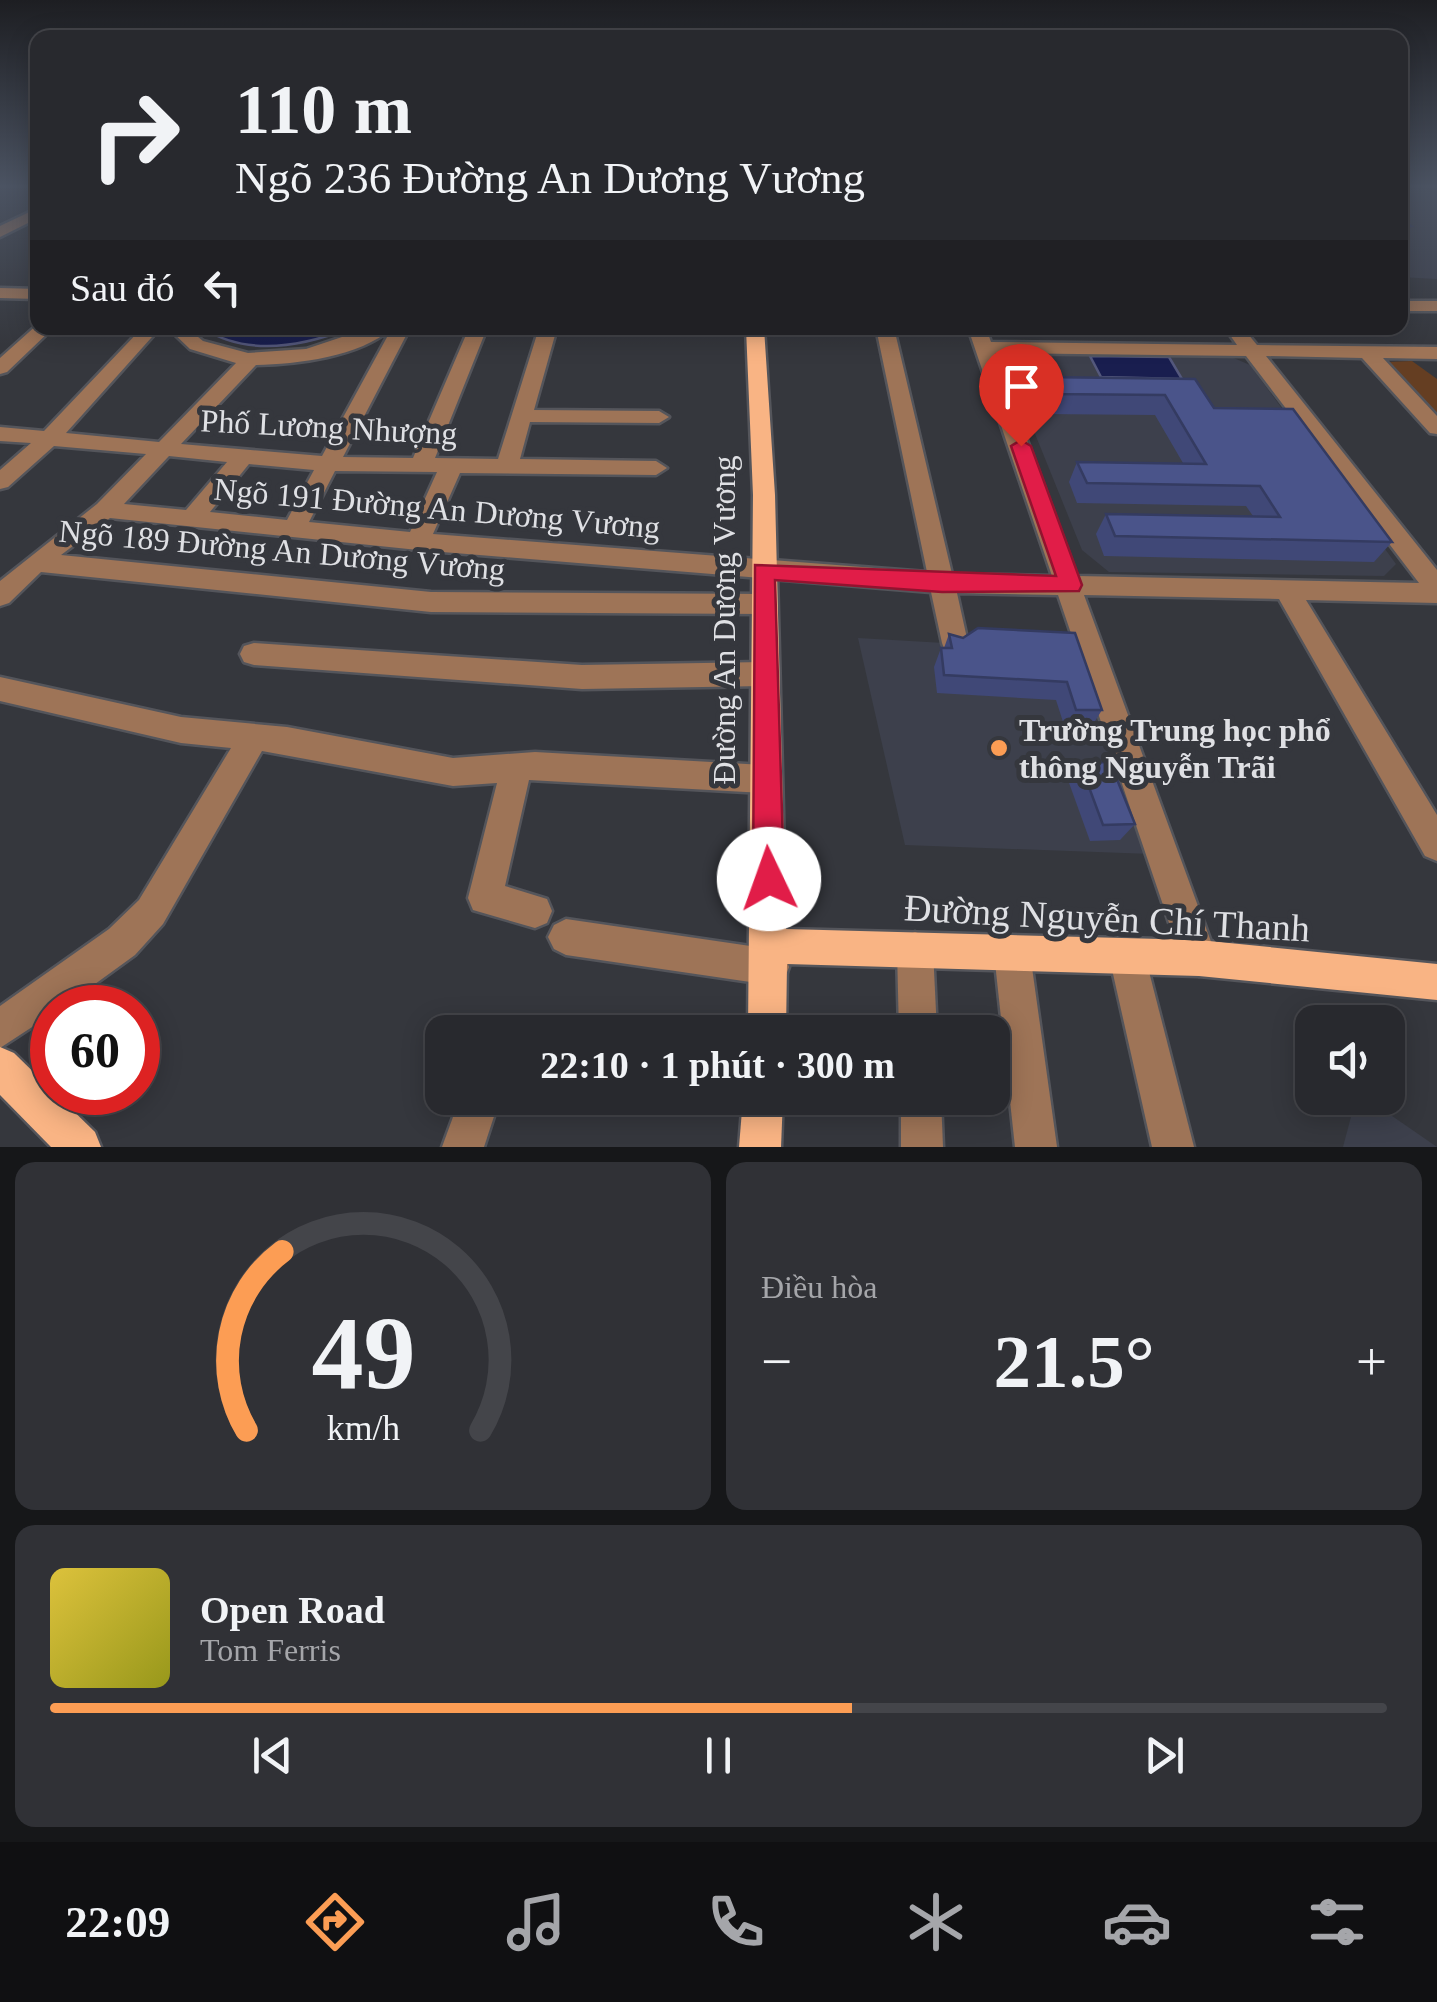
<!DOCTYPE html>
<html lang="vi">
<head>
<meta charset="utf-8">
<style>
  body { margin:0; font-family:"Times New Roman",serif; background:#303136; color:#f1f3f6; height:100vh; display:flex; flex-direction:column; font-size:38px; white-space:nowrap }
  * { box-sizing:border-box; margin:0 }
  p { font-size:32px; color:#a5a6aa }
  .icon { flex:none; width:55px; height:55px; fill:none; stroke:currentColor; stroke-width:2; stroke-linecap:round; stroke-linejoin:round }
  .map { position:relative; height:1147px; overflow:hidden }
  .side { display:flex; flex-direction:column; gap:15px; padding:15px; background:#161719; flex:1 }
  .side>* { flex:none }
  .hud { position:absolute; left:30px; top:30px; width:1378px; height:305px; border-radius:20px; box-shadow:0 5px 25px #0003,0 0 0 2px #44454a; background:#28292e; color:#f1f3f6; overflow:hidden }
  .controls { position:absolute; left:1295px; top:1005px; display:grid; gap:20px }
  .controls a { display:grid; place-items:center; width:110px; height:110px; border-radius:20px; background:#28292e; box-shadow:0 5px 25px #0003,0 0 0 2px #44454a; font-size:50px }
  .speed { position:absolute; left:30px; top:985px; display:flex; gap:20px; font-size:50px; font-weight:700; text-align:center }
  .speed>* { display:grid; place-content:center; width:130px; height:130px; border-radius:50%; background:#28292e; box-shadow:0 5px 25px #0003,0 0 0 2px #44454a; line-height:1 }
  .speed .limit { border:15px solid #d22; background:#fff; color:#111 }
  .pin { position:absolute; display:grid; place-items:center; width:85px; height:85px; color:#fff; margin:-102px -42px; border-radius:50% 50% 50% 0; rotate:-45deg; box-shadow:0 0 10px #0007 }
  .pin .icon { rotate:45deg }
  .me { position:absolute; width:110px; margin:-55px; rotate:357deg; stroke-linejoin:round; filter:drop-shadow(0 0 8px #0008) }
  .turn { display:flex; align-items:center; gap:35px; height:210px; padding:0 40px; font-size:45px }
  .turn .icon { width:130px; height:130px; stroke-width:2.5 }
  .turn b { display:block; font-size:70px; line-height:85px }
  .then { display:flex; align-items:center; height:95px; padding:0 40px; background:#0003; gap:20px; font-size:38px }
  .big { font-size:75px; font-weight:700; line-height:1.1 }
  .side .card { flex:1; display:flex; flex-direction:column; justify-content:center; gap:15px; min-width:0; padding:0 35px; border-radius:20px; background:#303136 }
  .side .dial { align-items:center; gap:0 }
  .dial svg { height:260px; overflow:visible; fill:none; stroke:#44454a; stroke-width:7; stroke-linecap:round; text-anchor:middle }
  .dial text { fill:#f1f3f6; stroke:none }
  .song { display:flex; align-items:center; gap:30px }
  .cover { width:120px; height:120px; border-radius:15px; background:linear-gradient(135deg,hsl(50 70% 55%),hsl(60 70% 35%)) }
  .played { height:10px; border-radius:5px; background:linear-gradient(90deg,#fc9d54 60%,#44454a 60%) }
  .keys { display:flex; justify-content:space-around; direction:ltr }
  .heat { display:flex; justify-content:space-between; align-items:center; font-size:55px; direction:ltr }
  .side .tiles { flex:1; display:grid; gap:15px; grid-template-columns:1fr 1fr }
  .card:last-child { grid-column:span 2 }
  .trip { position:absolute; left:425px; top:1015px; width:585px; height:100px; border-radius:20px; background:#28292e; box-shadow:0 5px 25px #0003,0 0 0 2px #44454a; font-weight:700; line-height:100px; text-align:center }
  .tab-bar { display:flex; height:160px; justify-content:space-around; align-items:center; background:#101012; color:#a5a6aa }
  .tab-bar .icon { width:70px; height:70px }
  .tab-bar .active { color:#fc9d54 }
  .tab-bar b { font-size:45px; color:#f1f3f6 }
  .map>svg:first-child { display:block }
  .built { fill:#3d404c }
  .green { fill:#653e22 }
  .water { fill:#191e4f; stroke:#54587c; stroke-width:2.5 }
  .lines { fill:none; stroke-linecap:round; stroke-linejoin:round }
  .minor-casing { stroke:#54555b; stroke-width:5 }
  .major-casing { stroke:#54555b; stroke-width:5 }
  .minor { fill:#9e7457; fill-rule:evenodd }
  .major { fill:#f9b484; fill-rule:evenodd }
  .wall { fill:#404877 }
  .shaded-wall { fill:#343b61 }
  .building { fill:#4a548a; stroke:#343b61; stroke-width:2.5 }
  .route { fill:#e11d48; stroke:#92132f; stroke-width:2.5 }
  .poi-dot { fill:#fc9d54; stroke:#35373d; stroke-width:4 }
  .labels { text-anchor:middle; stroke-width:10; stroke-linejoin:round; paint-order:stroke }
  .street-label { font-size:32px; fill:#dfe0e4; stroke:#35373d }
  .poi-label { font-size:32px; font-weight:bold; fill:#dfe0e4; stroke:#35373d; text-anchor:start }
  .near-street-label { font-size:38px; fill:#dfe0e4; stroke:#35373d }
</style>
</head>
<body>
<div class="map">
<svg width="1437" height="1147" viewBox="0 0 1437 1147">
  <rect width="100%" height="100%" fill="#35373d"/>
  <g class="built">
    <path d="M1400,185H1421L1437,196V279L1400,277Z"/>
    <path d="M1014,353L1229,356L1250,365L1396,564L1384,576L1109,572L1082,550L1006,362Z"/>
    <path d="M858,638L1081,651L1151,854L905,845Z"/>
    <path d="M1356,1098H1366L1437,1147H1343Z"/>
  </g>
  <path class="green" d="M1412,361L1437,379V420L1385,362Z"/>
  <g class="water">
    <path d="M203,328H350C304,346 247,357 203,328Z"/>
    <path d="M1090,356L1169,357L1182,379L1101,377Z"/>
  </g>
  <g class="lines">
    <defs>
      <g id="minor">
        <path d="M38,208V218L0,237V226Z"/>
        <path d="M0,288L38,289V299L0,298Z"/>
        <rect x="1400" y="301" width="37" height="10"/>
        <path d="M38,324V328H53L7,372L0,374V358Z"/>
        <path d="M142,328H160L66,433L159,442L236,363L190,349L168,328H187L203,341L248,353L306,349L369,328H410L343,457L413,458L469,328H487L435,458L498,459L539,328H557L534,410L659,411L669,417L659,423L530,422L520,459L656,461L667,468L656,475L460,473L433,534L927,572L876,328H894L952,574L1052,576L968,328H986L991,342L1237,345L1225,328H1243L1257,345L1437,347V359L1383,358L1437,416V434L1430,433L1362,358L1266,356L1437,570V603L1306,600L1437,815V861L1425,856L1279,599L1084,595L1217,958L1212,971L1199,976L1186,971L1181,958L1058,595L957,593L968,643L965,651L955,654L945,651L942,643L931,592L418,550L110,518L61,555L431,592L764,594L773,597L777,604L773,611L764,614L431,612L41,572L9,603L0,606V581L97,504L146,454L54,446L8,487L0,489V470L31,443L0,441V427L44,431ZM392,328L322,456L181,444L256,365C297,364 360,357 392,328ZM995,353L1246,356L1419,583L1077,576ZM169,456L227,462L186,510L124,504ZM249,464L314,470L287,520L210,512ZM335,471L437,472L410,532L309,522Z"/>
        <path d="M254,643L582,665L765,662L775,666L779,674L775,682L765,686L582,689L254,665L244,662L240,654L244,646Z"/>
        <path d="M0,677L181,717L287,727L453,758L535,752L764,765L775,769L779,779L775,789L764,793L529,780L505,886L547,899L552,911L547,923L535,928L473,910L468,898L497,783L453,786L262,751L163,924L135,955L62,1008H52V1014L0,1048V1006L109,929L139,900L231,748L181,743L0,701Z"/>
        <path d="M566,919L771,949L784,954L789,967L784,980L771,985L566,955L554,949L548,937L554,925Z"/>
        <path d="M915,932L928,937L933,950L937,1032H899L897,950L902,937Z"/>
        <path d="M1012,935L1025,940L1030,953L1057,1147H1015L994,953L999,940Z"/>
        <path d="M1127,938L1140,943L1145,956L1194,1147H1152L1109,956L1114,943Z"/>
        <path d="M460,1098H500L484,1147H442Z"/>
        <path d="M901,1098H941L943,1147H901Z"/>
      </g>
      <g id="major">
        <path d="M746,328H764L775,495L786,929L1199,940L1437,964V1000L1199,976L787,964L786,1032H748L753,495Z"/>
        <path d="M0,1047L14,1053L95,1132L101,1147H51L0,1095Z"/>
        <path d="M743,1098H783L781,1147H739Z"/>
      </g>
    </defs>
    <use href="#minor" class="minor-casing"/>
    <use href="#major" class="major-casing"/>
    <use href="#minor" class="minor"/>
    <use href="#major" class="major"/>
  </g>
  <g class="wall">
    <path d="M1043,377L1195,379L1214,408L1392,542L1374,562L1104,556L1096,534L1106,514L1253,516L1246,506L1077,503L1069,482L1077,462L1183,463L1155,415L1042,414L1036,397Z"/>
    <path d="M1075,633L1102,710L1090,729L1065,728L1056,700L937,693L934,667L941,648H944L949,634L963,638Z"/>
    <path d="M1080,763L1135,824L1120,840L1090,841L1068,780Z"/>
  </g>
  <path class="shaded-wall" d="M1411,226L1400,243V227Z"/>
  <g class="building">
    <path d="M1400,219L1411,226L1400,227Z"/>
    <path d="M1043,377L1195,379L1214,408L1293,409L1392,542L1115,536L1106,514L1280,517L1260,486L1087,483L1077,462L1206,464L1165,395L1050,394Z"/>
    <path d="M978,628L1075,633L1102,710H1076L1067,682L944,675L941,648H952L949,634L963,638Z"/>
    <path d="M1110,762L1135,824L1103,825L1080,763Z"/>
  </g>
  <linearGradient id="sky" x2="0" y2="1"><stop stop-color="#1d1e22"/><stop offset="0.54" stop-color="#4b5362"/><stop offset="1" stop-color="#4b5362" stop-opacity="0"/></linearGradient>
  <rect width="1437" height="345" fill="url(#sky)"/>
  <path class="route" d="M1021,440L1031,446L1082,585L1079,591L942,592L775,580L784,879L780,890L769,895L758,890L753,879L755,565L1056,576L1011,446Z"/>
  <circle class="poi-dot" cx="999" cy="748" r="10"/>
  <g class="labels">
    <g class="street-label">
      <text transform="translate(329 427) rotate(3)" y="11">Phố Lương Nhượng</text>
      <text transform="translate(437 508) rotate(5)" y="11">Ngõ 191 Đường An Dương Vương</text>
      <text transform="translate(282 550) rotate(5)" y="11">Ngõ 189 Đường An Dương Vương</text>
      <text transform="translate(724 620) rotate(-90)" y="11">Đường An Dương Vương</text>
    </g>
    <g class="poi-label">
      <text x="1019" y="741">Trường Trung học phổ<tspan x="1019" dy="37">thông Nguyễn Trãi</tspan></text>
    </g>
    <g class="near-street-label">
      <text transform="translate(1107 918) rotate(3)" y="13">Đường Nguyễn Chí Thanh</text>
    </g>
  </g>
</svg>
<div class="controls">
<a><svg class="icon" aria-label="sound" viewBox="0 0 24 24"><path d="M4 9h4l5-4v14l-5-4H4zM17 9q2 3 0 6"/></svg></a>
</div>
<div class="speed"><div class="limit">60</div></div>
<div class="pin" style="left:1021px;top:446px;background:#d93025"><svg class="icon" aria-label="arrive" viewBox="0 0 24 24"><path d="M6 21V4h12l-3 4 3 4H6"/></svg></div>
<svg class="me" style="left:769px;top:879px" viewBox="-20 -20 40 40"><circle r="19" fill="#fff"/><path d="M0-13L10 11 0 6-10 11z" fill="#e11d48"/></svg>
<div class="trip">22:10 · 1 phút · 300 m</div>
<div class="hud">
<div class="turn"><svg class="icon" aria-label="right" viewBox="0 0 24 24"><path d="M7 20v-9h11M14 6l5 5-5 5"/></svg><div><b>110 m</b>Ngõ 236 Đường An Dương Vương</div></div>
<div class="then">Sau đó<svg class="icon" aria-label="left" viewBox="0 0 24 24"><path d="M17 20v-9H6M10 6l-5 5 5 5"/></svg></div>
</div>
</div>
<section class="side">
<div class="tiles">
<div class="card dial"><svg viewBox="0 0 100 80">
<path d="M14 69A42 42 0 1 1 86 69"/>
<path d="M14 69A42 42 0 0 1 25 14" stroke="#fc9d54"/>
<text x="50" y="56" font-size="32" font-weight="700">49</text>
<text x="50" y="72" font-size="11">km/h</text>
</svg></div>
<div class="card"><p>Điều hòa</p>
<div class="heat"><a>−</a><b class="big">21.5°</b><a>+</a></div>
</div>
<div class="card">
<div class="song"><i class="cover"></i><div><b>Open Road</b><p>Tom Ferris</p></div></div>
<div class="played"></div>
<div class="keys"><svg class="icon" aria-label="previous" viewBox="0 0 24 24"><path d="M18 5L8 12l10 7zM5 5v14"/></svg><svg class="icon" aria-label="pause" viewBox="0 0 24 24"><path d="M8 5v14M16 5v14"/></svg><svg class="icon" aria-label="next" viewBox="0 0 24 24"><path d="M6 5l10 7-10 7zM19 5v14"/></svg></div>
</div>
</div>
</section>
<nav class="tab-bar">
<b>22:09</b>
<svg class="icon active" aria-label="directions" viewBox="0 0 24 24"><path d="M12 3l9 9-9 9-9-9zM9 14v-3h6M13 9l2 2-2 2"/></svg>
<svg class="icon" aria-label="music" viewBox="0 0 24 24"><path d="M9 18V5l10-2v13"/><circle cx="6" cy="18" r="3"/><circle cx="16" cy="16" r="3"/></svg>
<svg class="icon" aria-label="phone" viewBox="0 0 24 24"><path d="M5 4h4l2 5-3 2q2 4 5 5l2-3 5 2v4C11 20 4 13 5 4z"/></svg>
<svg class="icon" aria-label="climate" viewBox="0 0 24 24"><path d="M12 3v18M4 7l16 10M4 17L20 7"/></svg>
<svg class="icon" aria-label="car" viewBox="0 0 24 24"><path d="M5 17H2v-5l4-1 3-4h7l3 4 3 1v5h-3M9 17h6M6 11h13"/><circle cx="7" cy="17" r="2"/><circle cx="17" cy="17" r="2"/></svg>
<svg class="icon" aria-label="filters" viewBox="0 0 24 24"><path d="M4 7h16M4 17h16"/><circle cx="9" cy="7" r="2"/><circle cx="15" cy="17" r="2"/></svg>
</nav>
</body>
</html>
